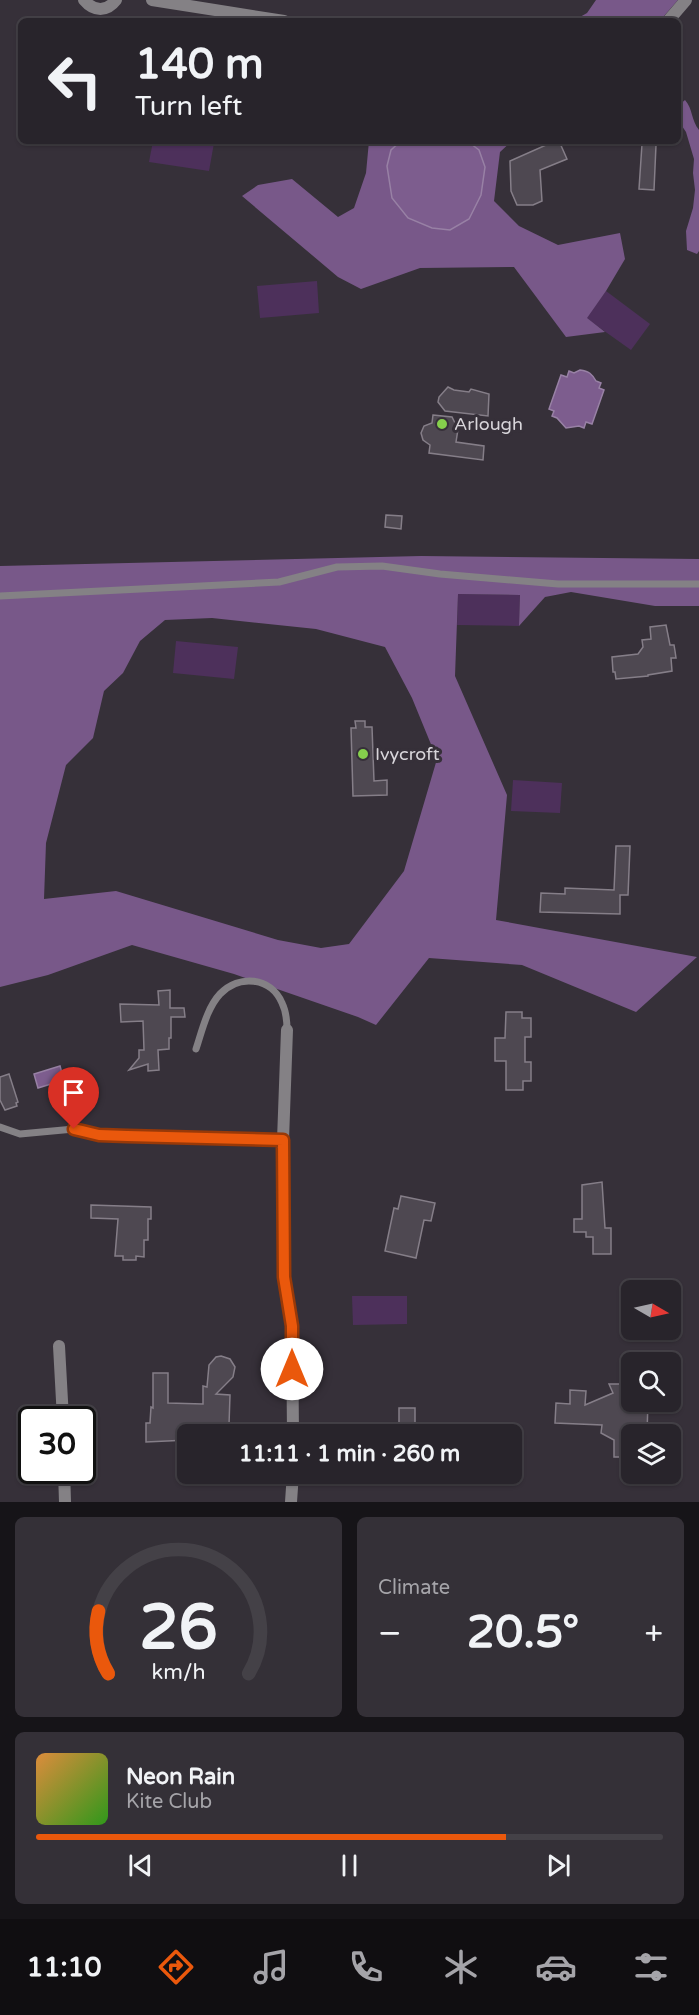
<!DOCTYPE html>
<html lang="en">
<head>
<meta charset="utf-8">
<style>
  body { margin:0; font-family:"Varela Round",sans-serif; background:#343037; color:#f1f3f6; height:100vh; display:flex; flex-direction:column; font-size:22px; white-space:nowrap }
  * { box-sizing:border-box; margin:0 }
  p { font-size:20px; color:#a5a4a9 }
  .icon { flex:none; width:33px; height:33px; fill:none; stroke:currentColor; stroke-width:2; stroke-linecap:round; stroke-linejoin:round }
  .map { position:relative; height:1502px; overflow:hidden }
  .sheet { display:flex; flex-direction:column; gap:15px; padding:15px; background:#161418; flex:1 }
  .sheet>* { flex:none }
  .guide { position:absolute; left:18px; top:18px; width:663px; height:126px; border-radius:9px; box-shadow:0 2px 4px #0004,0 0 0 2px #444147; background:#28242b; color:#f1f3f6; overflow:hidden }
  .needle { width:39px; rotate:99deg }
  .fabs { position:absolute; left:621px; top:1280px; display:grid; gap:12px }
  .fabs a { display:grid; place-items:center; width:60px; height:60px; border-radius:9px; background:#28242b; box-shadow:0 2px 4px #0004,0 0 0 2px #444147; font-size:30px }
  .speed { position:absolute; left:18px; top:1406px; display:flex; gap:12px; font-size:30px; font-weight:700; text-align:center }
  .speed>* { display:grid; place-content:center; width:78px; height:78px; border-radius:50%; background:#28242b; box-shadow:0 2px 4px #0004,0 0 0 2px #444147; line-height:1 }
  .speed .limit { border:3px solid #111; border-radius:9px; background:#fff; color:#111 }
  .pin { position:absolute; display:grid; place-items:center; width:51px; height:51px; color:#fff; margin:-62px -26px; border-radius:50% 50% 50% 0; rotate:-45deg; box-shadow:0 0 6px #0007 }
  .pin .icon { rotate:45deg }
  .me { position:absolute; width:66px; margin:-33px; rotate:0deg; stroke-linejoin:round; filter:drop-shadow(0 0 4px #0008) }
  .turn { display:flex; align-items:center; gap:21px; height:126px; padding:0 18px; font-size:27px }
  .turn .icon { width:78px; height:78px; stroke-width:2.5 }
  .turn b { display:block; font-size:42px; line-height:51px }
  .big { font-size:45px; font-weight:700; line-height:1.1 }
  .sheet .tile { flex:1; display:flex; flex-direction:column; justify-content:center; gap:9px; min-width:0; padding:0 21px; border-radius:9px; background:#343037 }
  .sheet .dial { align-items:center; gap:0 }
  .dial svg { height:156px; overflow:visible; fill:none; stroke:#444147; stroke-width:7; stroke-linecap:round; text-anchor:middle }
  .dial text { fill:#f1f3f6; stroke:none }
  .song { display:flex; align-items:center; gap:18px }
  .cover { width:72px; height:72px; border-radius:9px; background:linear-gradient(135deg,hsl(30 70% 55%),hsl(110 70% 35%)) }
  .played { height:6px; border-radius:3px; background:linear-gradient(90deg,#ea580c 75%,#444147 75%) }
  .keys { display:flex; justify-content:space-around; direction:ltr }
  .heat { display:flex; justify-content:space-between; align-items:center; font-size:33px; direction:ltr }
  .sheet .tiles { flex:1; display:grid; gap:15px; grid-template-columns:1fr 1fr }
  .tile:last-child { grid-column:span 2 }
  .trip { position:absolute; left:177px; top:1424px; width:345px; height:60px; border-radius:9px; background:#28242b; box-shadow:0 2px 4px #0004,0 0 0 2px #444147; font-weight:700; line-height:60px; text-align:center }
  .tabs { display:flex; height:96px; justify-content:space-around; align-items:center; background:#100e11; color:#a5a4a9 }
  .tabs .icon { width:42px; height:42px }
  .tabs .current { color:#ea580c }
  .tabs b { font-size:27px; color:#f1f3f6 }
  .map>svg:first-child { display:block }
  .green { fill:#4d305b }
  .forest { fill:#785889; fill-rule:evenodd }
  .water { fill:#7d5d8e; stroke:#9881a5; stroke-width:1.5 }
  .building { fill:#4e4851; stroke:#857e88; stroke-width:1.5 }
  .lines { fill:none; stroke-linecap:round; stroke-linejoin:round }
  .service { stroke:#848185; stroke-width:7 }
  .minor { stroke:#848185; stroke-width:12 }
  .route-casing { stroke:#983908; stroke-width:15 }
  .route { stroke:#ea580c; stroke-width:10 }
  .poi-dot { fill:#85cf4c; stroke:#363039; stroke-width:2 }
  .labels { text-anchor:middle; stroke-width:6; stroke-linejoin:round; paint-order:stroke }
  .poi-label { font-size:18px; fill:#d8d5da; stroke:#363039; text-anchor:start }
</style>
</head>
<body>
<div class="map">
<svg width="699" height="1502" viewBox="0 0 699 1502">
  <rect width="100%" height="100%" fill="#363039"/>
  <g class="green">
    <path d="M153,141L214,143L209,171L149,162Z"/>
    <path d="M317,281L319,313L260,318L257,286Z"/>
    <path d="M606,291L650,324L631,350L586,318Z"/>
    <path d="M458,594L520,595L519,626L457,625Z"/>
    <path d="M176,641L238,647L234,679L173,673Z"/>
    <path d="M513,780L562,783L560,813L511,811Z"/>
    <path d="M352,1296H407V1324L353,1325Z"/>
  </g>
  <g class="forest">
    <path d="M596,0H678L664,16L619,21H573L587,13Z"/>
    <path d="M685,100C693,109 691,120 699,130V251L697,254L687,250L686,231L693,208L695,190L693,173L694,159L686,132L678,120V106Z"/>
    <path d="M369,141H401L391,150H479L467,141H512L500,152L494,201L519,226L558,245L620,233L625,259L606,291L587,318L605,332L566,337L514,267L420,268L361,289L338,277L242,196L258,185L292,179L338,217L354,208L366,173Z"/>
    <path d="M421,556L699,559V606H655L571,592L545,597L519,626L520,595L458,594L455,676L507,795L496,920L697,957L636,1012L522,965L429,958L376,1025L358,1017L234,974L132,945L48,975L0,987V566ZM212,618L316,629L385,647L412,698L437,759L404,871L349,944L321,948L278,940L116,891L44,899L46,843L66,765L93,738L104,691L123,673L140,641L165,620Z"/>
  </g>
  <g class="water">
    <path d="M401,141H467L479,150L485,167L481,195L469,219L450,230L432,228L408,218L392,198L387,166L391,150Z"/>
    <path d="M580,370C589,371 592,374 596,381L601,383L599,388L604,390L592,424L586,422L584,428L579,426L566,428L557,418L552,416L554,411L549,409L561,375L567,377L569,371L574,373Z"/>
    <path d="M60,1066L64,1080L38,1088L34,1074Z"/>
  </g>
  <g class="building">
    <path d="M555,141H559L567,159L540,170L542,201L533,205H517L511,191L510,161Z"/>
    <path d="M642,144L656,145L654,190L639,189Z"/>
    <path d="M448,387L454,390L469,392L471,389L489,394L488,416L445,411L438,402L439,397Z"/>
    <path d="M433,415L452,417L458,429L456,442L484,446L483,460L429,453L430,445L423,440L421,433L424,426L432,423Z"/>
    <path d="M386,515L402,516L401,529L385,527Z"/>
    <path d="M666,625L670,645H674L675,651L676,658H671L672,671L648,675V676L616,679L615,672H613L612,657L638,654L643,647L642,640L651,639L650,627Z"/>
    <path d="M355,721H365V727H372L374,781L387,780V795L353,796L351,728H356Z"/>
    <path d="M616,846H630L628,895H620V914L540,912L541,893L565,894V888L614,890Z"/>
    <path d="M170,990V1008H184L185,1017H171V1038H169V1049L158,1050L159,1070L148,1071V1064L129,1070L139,1058V1050H144L143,1021L121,1022L120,1004L159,1005L158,991Z"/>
    <path d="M506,1012H522V1018H531V1037H525V1062H531V1081H523V1090H506V1061H495V1038H505Z"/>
    <path d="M9,1074L18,1102L16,1103L17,1106L5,1110L0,1100V1077Z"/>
    <path d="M602,1182L605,1228H611V1254H593V1237H586V1232H574V1219H582V1185Z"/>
    <path d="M401,1196L435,1203L431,1221L424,1220L416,1258L385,1251L394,1208L398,1209Z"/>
    <path d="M91,1205L151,1207V1219H148V1240H144V1257L136,1256V1260H123V1256H115L118,1219L91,1218Z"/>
    <path d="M221,1356L230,1359L235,1367L233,1377L216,1394L230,1395L229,1425H217V1434H188V1440L146,1442V1423H150L151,1407L153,1408V1373H168V1403L203,1404V1386L207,1387L209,1365L216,1357Z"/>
    <path d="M609,1384H632V1401H648L647,1434H632L631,1457H614V1440L601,1433L602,1425L555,1423L556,1403L570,1404V1390L586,1391L585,1405L613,1393Z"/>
    <rect x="399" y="1408" width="16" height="19"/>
  </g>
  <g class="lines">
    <g class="service">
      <path d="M0,596L279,582L337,567L382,566L440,574L558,584H699"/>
      <path d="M196,1049C202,1031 207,1008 220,994C239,974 271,977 282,1003C286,1011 287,1021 287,1030"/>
      <path d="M0,1127L20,1134L74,1129L99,1135L127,1136L283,1140"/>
    </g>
    <g class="minor">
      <path d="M84,0C94,12 107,12 116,0"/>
      <path d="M152,0L284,21"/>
      <path d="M668,21L686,0"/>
      <path d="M287,1030L283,1140L284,1277L292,1326L293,1434"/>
      <path d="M59,1346L63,1419"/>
      <path d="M64,1470L65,1502"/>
      <path d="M291,1502L293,1473"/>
    </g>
  </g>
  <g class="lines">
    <defs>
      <path id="route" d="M74,1129L99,1135L127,1136L283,1140L284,1277L292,1326V1369"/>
    </defs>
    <use href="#route" class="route-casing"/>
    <use href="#route" class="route"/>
  </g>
  <g class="poi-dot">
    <circle cx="442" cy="424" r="6"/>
    <circle cx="363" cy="754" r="6"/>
  </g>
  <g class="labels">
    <g class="poi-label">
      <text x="454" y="430">Arlough</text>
      <text x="375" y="760">Ivycroft</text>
    </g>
  </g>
</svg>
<div class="fabs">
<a><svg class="needle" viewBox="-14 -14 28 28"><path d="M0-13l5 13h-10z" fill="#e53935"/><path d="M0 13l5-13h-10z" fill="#a5a4a9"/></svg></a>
<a><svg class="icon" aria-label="search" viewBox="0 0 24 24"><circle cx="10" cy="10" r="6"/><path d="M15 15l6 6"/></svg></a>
<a><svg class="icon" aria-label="layers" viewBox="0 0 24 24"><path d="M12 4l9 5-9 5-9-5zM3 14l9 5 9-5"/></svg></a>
</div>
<div class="speed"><div class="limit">30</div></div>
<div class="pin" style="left:74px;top:1129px;background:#d93025"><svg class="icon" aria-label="arrive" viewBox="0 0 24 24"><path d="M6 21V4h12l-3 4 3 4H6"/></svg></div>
<svg class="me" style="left:292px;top:1369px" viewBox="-20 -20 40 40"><circle r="19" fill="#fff"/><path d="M0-13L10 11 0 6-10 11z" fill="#ea580c"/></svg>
<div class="trip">11:11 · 1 min · 260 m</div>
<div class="guide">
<div class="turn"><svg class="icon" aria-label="left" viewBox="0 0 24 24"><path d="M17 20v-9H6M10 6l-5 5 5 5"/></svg><div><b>140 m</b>Turn left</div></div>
</div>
</div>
<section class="sheet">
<div class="tiles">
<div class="tile dial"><svg viewBox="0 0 100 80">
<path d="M14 69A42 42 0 1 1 86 69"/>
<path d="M14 69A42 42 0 0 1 9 37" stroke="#ea580c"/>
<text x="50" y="56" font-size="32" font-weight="700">26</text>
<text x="50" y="72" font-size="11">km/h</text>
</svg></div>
<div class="tile"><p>Climate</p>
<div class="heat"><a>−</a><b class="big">20.5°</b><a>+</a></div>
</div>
<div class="tile">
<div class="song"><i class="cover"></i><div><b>Neon Rain</b><p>Kite Club</p></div></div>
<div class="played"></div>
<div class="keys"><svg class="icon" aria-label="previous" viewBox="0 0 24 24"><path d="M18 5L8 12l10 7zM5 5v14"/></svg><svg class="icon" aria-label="pause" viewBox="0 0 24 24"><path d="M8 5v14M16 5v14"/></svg><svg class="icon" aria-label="next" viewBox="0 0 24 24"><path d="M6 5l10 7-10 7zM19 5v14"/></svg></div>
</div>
</div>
</section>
<nav class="tabs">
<b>11:10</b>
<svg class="icon current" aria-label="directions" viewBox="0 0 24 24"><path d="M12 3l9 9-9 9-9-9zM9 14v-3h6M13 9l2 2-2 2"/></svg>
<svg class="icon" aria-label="music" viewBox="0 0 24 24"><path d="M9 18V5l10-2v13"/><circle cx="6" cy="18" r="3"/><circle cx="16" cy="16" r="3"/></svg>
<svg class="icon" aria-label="phone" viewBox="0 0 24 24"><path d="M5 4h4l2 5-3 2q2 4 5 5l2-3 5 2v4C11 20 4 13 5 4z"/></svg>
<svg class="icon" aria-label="climate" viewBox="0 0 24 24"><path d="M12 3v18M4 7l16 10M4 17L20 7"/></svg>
<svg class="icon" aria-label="car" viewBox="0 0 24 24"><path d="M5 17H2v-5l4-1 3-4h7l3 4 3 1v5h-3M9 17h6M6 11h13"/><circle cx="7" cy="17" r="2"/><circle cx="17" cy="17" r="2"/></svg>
<svg class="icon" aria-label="filters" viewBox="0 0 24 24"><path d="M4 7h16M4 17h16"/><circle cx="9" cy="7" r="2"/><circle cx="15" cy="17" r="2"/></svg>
</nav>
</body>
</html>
